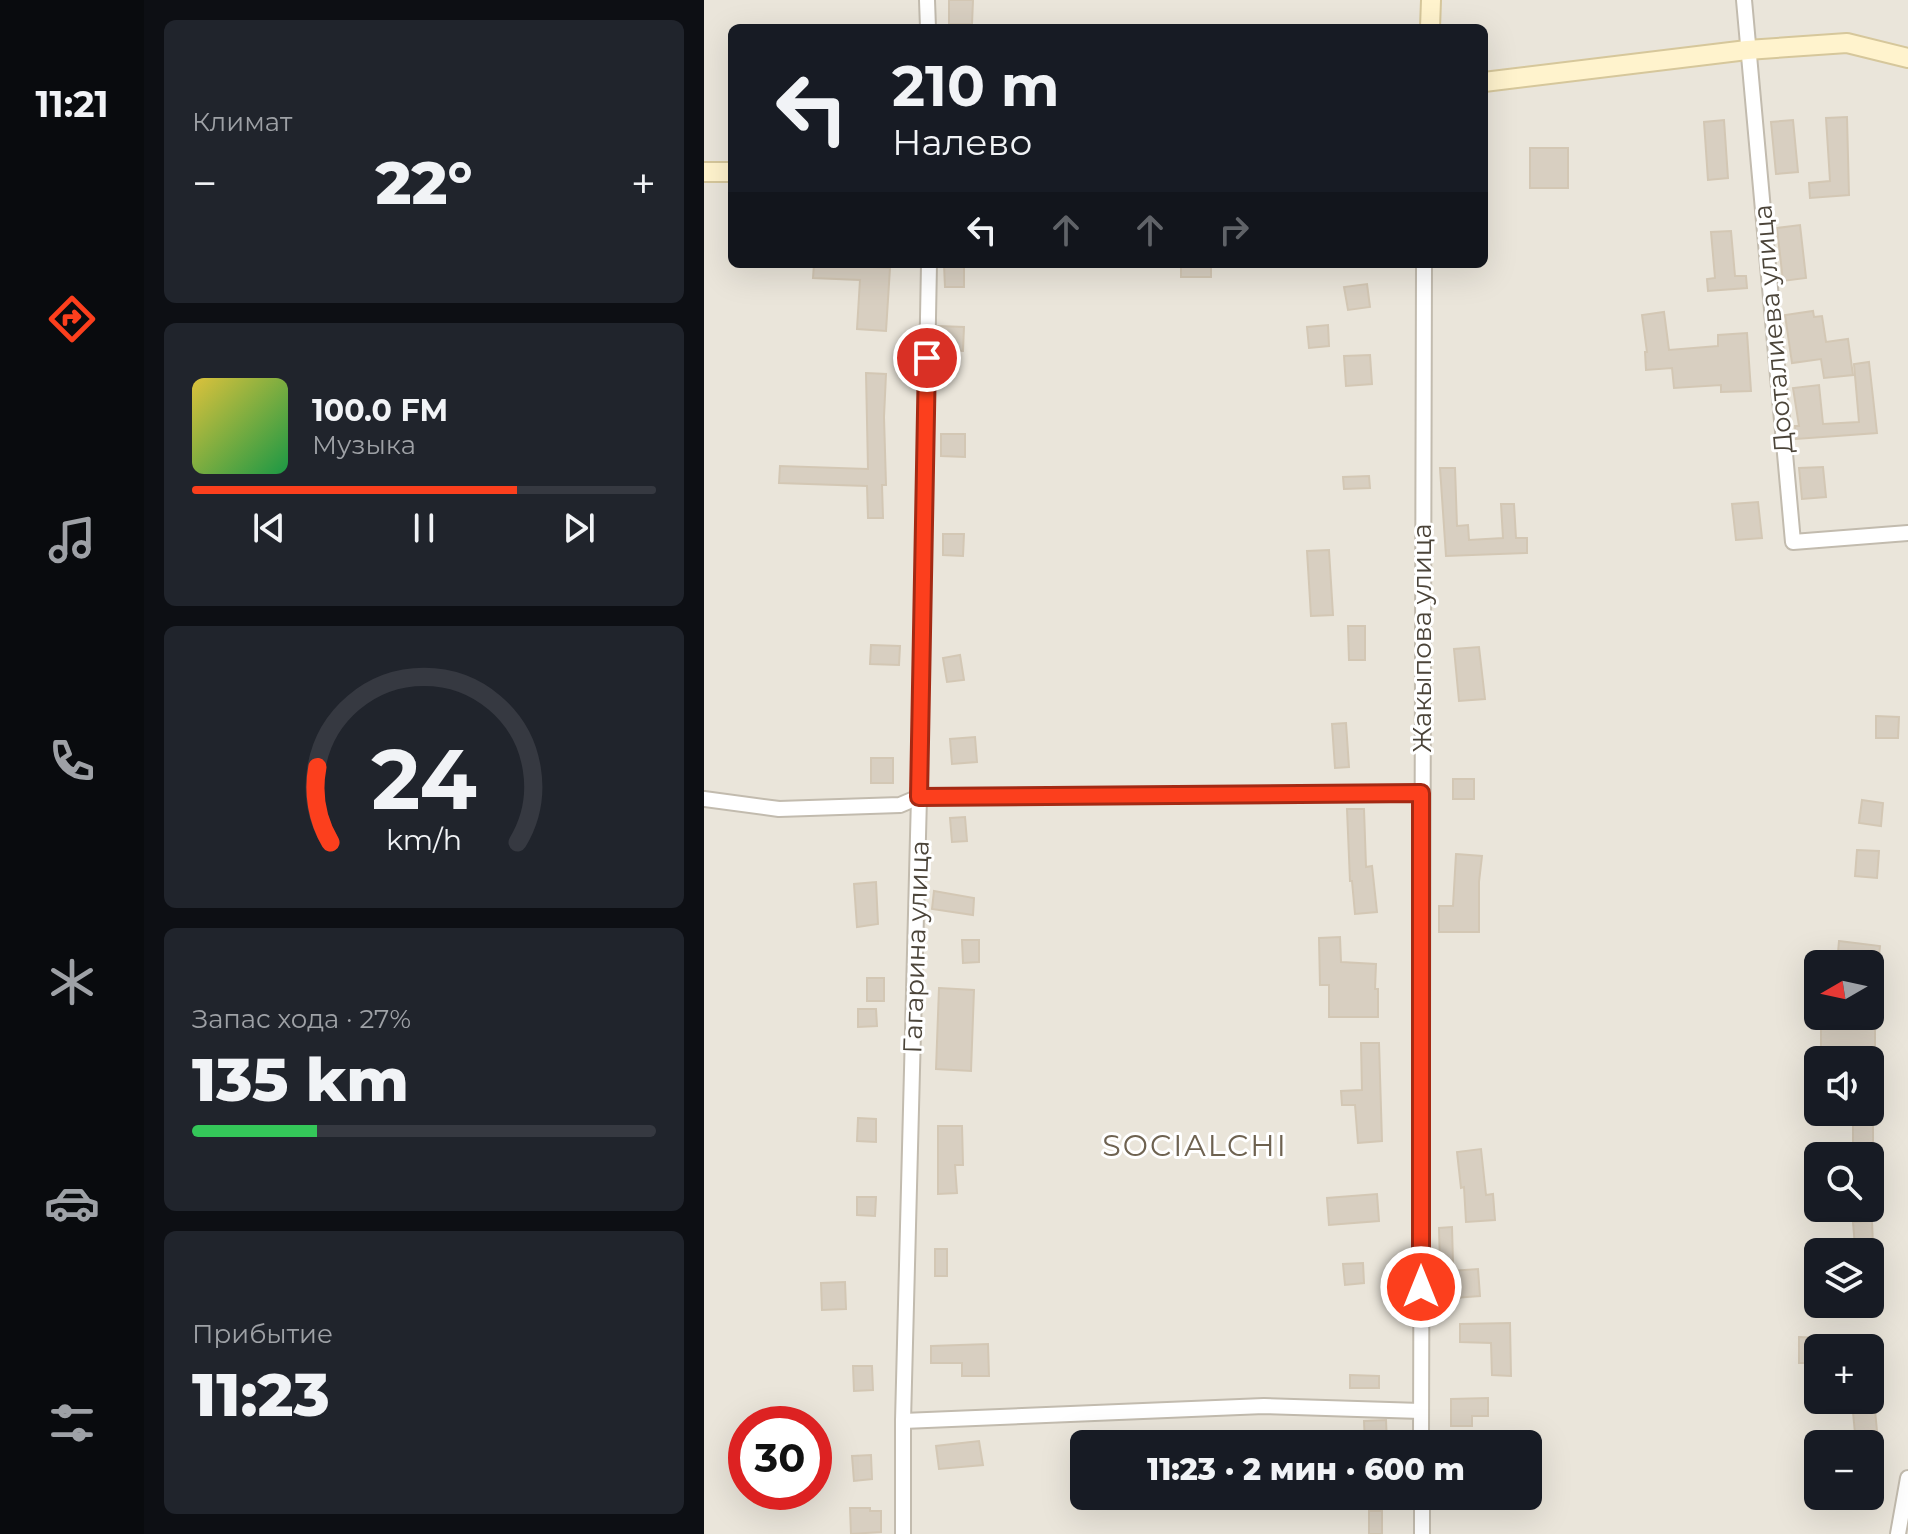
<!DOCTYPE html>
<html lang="ru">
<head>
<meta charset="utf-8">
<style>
  body { margin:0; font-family:Montserrat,sans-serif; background:#20242c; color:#f1f3f6; height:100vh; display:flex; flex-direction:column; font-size:30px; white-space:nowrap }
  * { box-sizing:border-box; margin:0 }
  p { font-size:26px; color:#9ea1a6 }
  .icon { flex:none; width:44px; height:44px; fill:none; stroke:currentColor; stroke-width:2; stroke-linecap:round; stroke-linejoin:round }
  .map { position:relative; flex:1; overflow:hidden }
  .details { display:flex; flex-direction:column; gap:20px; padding:20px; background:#0d0f14; width:560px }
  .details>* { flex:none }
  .top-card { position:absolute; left:24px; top:24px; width:760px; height:244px; border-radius:12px; box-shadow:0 8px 32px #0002; background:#171b24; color:#f1f3f6; overflow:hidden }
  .needle { width:52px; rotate:261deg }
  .tools { position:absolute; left:1100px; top:950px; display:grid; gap:16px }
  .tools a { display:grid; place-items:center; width:80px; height:80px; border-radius:12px; background:#171b24; box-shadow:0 8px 32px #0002; font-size:40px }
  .speed { position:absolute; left:24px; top:1406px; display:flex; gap:16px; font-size:40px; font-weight:700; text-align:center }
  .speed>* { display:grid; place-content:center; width:104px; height:104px; border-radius:50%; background:#171b24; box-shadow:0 8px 32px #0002; line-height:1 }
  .speed .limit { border:12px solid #d22; background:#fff; color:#111 }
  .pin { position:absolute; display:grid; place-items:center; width:68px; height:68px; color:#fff; margin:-34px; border:4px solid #fff; border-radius:50%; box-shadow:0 2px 8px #0007 }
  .me { position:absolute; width:88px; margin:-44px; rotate:0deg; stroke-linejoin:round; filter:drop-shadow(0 0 6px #0008) }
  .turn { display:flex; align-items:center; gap:28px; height:168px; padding:0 32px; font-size:36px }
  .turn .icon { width:104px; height:104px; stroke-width:2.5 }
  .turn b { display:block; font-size:56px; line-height:68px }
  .lanes { display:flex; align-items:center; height:76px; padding:0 32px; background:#0003; justify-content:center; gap:40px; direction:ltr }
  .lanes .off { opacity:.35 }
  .big { font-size:60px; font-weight:800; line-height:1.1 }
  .details .tile { flex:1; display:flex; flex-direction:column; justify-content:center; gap:12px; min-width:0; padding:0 28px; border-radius:12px; background:#20242c }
  .details .dial { align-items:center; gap:0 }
  .dial svg { height:208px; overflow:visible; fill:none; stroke:#363941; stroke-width:7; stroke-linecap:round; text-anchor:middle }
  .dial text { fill:#f1f3f6; stroke:none }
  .song { display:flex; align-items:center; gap:24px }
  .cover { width:96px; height:96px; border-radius:12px; background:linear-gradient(135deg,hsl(50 70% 55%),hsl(140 70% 35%)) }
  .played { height:8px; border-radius:4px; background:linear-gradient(90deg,#fc3f1d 70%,#363941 70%) }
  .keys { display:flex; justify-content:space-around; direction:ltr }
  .heat { display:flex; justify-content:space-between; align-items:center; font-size:44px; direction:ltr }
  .charge { height:12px; border-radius:6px; background:linear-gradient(90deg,#34c759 27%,#363941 0) }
  .trip { position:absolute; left:366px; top:1430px; width:472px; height:80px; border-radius:12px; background:#171b24; box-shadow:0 8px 32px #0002; font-weight:800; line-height:80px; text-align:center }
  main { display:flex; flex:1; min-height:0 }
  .tab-bar { display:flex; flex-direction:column; width:144px; justify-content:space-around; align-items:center; background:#090b0e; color:#9ea1a6 }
  .tab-bar .icon { width:56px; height:56px }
  .tab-bar .on { color:#fc3f1d }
  .tab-bar b { font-size:36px; color:#f1f3f6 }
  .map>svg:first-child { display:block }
  .residential { fill:#eae5da; fill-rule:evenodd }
  .building { fill:#d8cfc1; stroke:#d3c7b4; stroke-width:2 }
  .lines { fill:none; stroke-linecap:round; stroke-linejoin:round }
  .street-casing { stroke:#c2bbae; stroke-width:18 }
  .secondary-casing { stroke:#d6c79b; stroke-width:22 }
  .street { stroke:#fff; stroke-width:14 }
  .secondary { stroke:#fff3cd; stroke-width:18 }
  .route-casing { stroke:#a42913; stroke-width:20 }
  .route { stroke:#fc3f1d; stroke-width:14 }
  .labels { text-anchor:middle; stroke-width:6; stroke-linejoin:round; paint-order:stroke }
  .street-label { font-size:26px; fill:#4b4439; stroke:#fff }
  .quarter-label { font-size:30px; letter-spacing:2px; fill:#6e6250; stroke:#fff }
</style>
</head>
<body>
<main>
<nav class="tab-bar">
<b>11:21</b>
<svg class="icon on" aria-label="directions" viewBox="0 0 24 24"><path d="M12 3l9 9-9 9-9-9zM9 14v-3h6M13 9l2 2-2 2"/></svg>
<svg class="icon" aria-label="music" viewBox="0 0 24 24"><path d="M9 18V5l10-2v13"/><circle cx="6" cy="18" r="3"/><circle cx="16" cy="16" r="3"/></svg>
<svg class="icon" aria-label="phone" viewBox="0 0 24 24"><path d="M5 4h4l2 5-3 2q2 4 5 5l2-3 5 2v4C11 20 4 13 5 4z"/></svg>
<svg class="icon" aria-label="climate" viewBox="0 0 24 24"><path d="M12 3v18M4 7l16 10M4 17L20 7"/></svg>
<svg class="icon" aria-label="car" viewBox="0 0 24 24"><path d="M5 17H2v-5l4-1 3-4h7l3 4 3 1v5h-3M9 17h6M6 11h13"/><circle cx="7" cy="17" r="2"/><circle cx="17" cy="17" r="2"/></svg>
<svg class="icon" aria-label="filters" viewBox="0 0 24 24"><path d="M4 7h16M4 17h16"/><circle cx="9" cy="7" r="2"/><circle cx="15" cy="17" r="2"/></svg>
</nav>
<section class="details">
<div class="tile"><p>Климат</p>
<div class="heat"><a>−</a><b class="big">22°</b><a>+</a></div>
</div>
<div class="tile">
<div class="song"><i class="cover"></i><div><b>100.0 FM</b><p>Музыка</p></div></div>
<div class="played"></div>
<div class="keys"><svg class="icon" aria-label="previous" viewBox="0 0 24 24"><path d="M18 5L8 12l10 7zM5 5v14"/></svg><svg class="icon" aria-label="pause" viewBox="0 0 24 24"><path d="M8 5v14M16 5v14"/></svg><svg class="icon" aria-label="next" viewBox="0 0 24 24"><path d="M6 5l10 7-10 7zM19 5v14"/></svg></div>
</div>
<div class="tile dial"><svg viewBox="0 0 100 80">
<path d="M14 69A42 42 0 1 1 86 69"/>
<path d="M14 69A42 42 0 0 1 9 40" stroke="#fc3f1d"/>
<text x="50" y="56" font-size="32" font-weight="700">24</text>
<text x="50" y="72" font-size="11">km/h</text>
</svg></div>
<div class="tile"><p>Запас хода · 27%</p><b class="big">135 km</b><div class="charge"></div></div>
<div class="tile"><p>Прибытие</p><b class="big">11:23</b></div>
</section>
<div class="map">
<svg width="1204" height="1534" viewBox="0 0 1204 1534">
  <rect width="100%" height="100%" fill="#f6f3ec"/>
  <path class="residential" d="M0,0H1204V1534H0ZM28,28H780V264H28ZM1114,964H1166V1016H1114ZM1114,1060H1166V1112H1114ZM1114,1156H1166V1208H1114ZM1114,1252H1166V1304H1114ZM1114,1348H1166V1400H1114ZM42,1424H110V1492H42ZM380,1444H824V1496H380ZM1114,1444H1166V1496H1114Z"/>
  <g class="building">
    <path d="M245,0H269L268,24H245Z"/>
    <path d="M1143,117L1145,195L1106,198L1105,183L1126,181L1122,118Z"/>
    <path d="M1020,120L1024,178L1004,180L1000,122Z"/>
    <path d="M1089,120L1094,172L1072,174L1067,122Z"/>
    <rect x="826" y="148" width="38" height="40"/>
    <path d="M1096,225L1102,278L1079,281L1073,228Z"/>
    <path d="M1027,231L1031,276H1042L1043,288L1004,291L1003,279L1011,278L1007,232Z"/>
    <path d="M110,264L186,268L182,331L153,329L156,280L109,278Z"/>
    <path d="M240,264H260V287H241Z"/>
    <rect x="477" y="264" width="30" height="13"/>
    <path d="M663,284L666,307L644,310L640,287Z"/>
    <path d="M1109,311L1110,317L1118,316L1122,342L1144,339L1149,375L1120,378L1117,359L1088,363L1081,315Z"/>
    <path d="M960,312L965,350L1014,346V335L1043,333L1047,391L1017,392V385L970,388L968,368L942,370L941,352H943L938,315Z"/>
    <path d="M624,325L625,346L605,348L603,327Z"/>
    <path d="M234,326L260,327L259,351L233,350Z"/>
    <path d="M666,355L668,384L642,386L640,356Z"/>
    <path d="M1165,362L1173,433L1092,439L1091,426H1095L1089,388L1115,385L1119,424L1155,422L1150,364Z"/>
    <path d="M162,373L182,374L180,417L182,485H178L179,518H164L163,486L75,483L76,466L164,469Z"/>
    <path d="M237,434H261V457L237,456Z"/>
    <path d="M1119,467L1122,497L1098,499L1095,468Z"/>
    <path d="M736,468H751L753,526L764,525L765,540L799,538L797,504H810L812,538H823V553L742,556Z"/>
    <path d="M665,476L666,488L640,489L639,477Z"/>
    <path d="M1054,502L1058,538L1032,540L1028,504Z"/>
    <path d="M239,534H260L259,556L239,555Z"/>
    <path d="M625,550L629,615L607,616L603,551Z"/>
    <path d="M644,626H661V660H645Z"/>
    <path d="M167,645L196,646L195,665L166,664Z"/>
    <path d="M775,647L781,699L755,701L750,649Z"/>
    <path d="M256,655L260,680L243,682L239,658Z"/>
    <path d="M1172,716L1195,717L1194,738H1172Z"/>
    <path d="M642,723L645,767L631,768L628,724Z"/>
    <path d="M271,737L273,762L248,764L246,739Z"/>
    <rect x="167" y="758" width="22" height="25"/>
    <rect x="749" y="779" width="21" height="20"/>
    <path d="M1158,800L1179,803L1177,826L1155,823Z"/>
    <path d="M643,809H660L662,867L668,866L673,912L651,914L648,881H646Z"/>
    <path d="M261,817L263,841L248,842L246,818Z"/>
    <path d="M1153,850L1175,851L1173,878L1151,876Z"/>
    <path d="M752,854L778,856L775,882V932H735V906H749Z"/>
    <path d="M172,882L174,924L153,927L150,884Z"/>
    <path d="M230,891L270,898L269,915L228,909Z"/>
    <path d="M636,937L637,962L672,964L671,989H674V1017H625V985H616L615,938Z"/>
    <path d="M258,940H275V962L259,963Z"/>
    <path d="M1135,941L1176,946L1174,964H1133Z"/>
    <rect x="163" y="978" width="17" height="23"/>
    <path d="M235,988L270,990L267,1071L232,1069Z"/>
    <path d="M154,1009H172L173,1026L154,1027Z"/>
    <path d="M1117,1028H1171V1057H1145V1051H1117Z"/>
    <path d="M657,1043H675L678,1141L654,1143L651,1105H638L637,1091L658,1090Z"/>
    <path d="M154,1118L172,1119V1142L153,1141Z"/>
    <rect x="1149" y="1119" width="20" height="24"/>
    <path d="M234,1126H258L259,1165H251L253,1193L234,1194Z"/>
    <path d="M777,1149L782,1195L789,1194L791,1220L762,1222L760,1187L757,1188L753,1152Z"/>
    <path d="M673,1194L675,1221L625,1225L623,1198Z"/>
    <path d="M153,1197H172L171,1216L153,1215Z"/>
    <path d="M1168,1221L1169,1246L1151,1247L1149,1222Z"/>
    <path d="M748,1227L749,1264H736L735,1228Z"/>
    <rect x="231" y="1249" width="12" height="27"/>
    <path d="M659,1263L660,1283L641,1285L639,1264Z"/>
    <path d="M774,1269L776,1296L750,1298L747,1271Z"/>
    <path d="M141,1282L142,1309L118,1310L117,1283Z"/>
    <path d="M806,1323L807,1376L788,1375L787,1343L756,1342V1324Z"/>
    <path d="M1095,1337L1114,1338V1363H1095Z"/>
    <path d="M284,1344L285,1376H258V1363H227V1346Z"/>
    <path d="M149,1366H168L169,1390L150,1391Z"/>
    <path d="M646,1375L675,1376V1388H646Z"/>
    <path d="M784,1398V1416H768V1426H747V1399Z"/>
    <path d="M1170,1400L1173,1431L1151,1433L1148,1402Z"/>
    <path d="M682,1420L683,1443L661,1444L660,1421Z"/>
    <path d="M275,1441L279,1465L235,1469L232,1446Z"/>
    <path d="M167,1455L168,1479L150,1481L148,1456Z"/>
    <path d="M146,1508H166V1511H177V1532L147,1534Z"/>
    <rect x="665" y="1511" width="13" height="23"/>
  </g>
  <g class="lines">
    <defs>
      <g id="street">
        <path d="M223,0L224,28"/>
        <path d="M1040,0L1089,542L1204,533"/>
        <path d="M0,799L75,809L196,805L215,797L717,793"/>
        <path d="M199,1421L560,1406L717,1411"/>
        <path d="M717,1444L720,264"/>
        <path d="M718,1496V1534"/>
        <path d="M199,1534V1421L215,797L225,264"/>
        <path d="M1194,1534L1204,1478"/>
      </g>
      <g id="secondary">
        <path d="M726,28L727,0"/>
        <path d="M780,82L1043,50L1143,43L1204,58"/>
        <path d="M0,172H28"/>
      </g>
    </defs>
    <use href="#street" class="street-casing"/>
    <use href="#secondary" class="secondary-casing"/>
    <use href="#street" class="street"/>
    <use href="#secondary" class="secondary"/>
  </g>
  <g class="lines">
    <defs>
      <path id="route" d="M223,358L215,797L717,793V1287"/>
    </defs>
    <use href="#route" class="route-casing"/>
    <use href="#route" class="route"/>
  </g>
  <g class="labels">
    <g class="street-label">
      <text transform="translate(1069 329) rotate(-95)" y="9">Дооталиева улица</text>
      <text transform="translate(718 638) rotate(-90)" y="9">Жакыпова улица</text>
      <text transform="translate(212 947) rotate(-88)" y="9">Гагарина улица</text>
    </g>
    <g class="quarter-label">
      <text x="491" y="1156">SOCIALCHI</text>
    </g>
  </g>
</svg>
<div class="tools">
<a><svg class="needle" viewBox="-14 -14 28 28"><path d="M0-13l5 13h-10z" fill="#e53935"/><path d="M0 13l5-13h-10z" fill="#9ea1a6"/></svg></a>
<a><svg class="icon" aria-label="sound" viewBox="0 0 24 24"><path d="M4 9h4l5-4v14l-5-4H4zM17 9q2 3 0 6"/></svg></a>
<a><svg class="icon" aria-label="search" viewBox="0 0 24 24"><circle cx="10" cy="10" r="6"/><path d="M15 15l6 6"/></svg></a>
<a><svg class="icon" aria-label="layers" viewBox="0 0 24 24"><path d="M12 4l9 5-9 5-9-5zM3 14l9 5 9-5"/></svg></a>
<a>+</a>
<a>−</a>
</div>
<div class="speed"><div class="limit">30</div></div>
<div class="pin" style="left:223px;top:358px;background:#d93025"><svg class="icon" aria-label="arrive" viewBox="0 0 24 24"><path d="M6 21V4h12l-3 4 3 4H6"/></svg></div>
<svg class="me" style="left:717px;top:1287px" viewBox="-20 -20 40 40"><circle r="17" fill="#fc3f1d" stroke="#fff" stroke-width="3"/><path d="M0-11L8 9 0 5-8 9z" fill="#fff"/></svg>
<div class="trip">11:23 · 2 мин · 600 m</div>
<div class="top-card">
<div class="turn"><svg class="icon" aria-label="left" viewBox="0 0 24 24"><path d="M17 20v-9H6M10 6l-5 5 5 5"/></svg><div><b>210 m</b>Налево</div></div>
<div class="lanes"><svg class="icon" aria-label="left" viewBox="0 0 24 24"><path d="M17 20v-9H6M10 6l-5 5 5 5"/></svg><svg class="icon off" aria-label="ahead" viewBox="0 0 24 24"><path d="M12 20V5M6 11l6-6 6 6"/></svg><svg class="icon off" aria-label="ahead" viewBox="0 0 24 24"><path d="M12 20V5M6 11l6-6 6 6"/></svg><svg class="icon off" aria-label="right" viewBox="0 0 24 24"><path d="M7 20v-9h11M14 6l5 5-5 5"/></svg></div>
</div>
</div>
</main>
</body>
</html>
